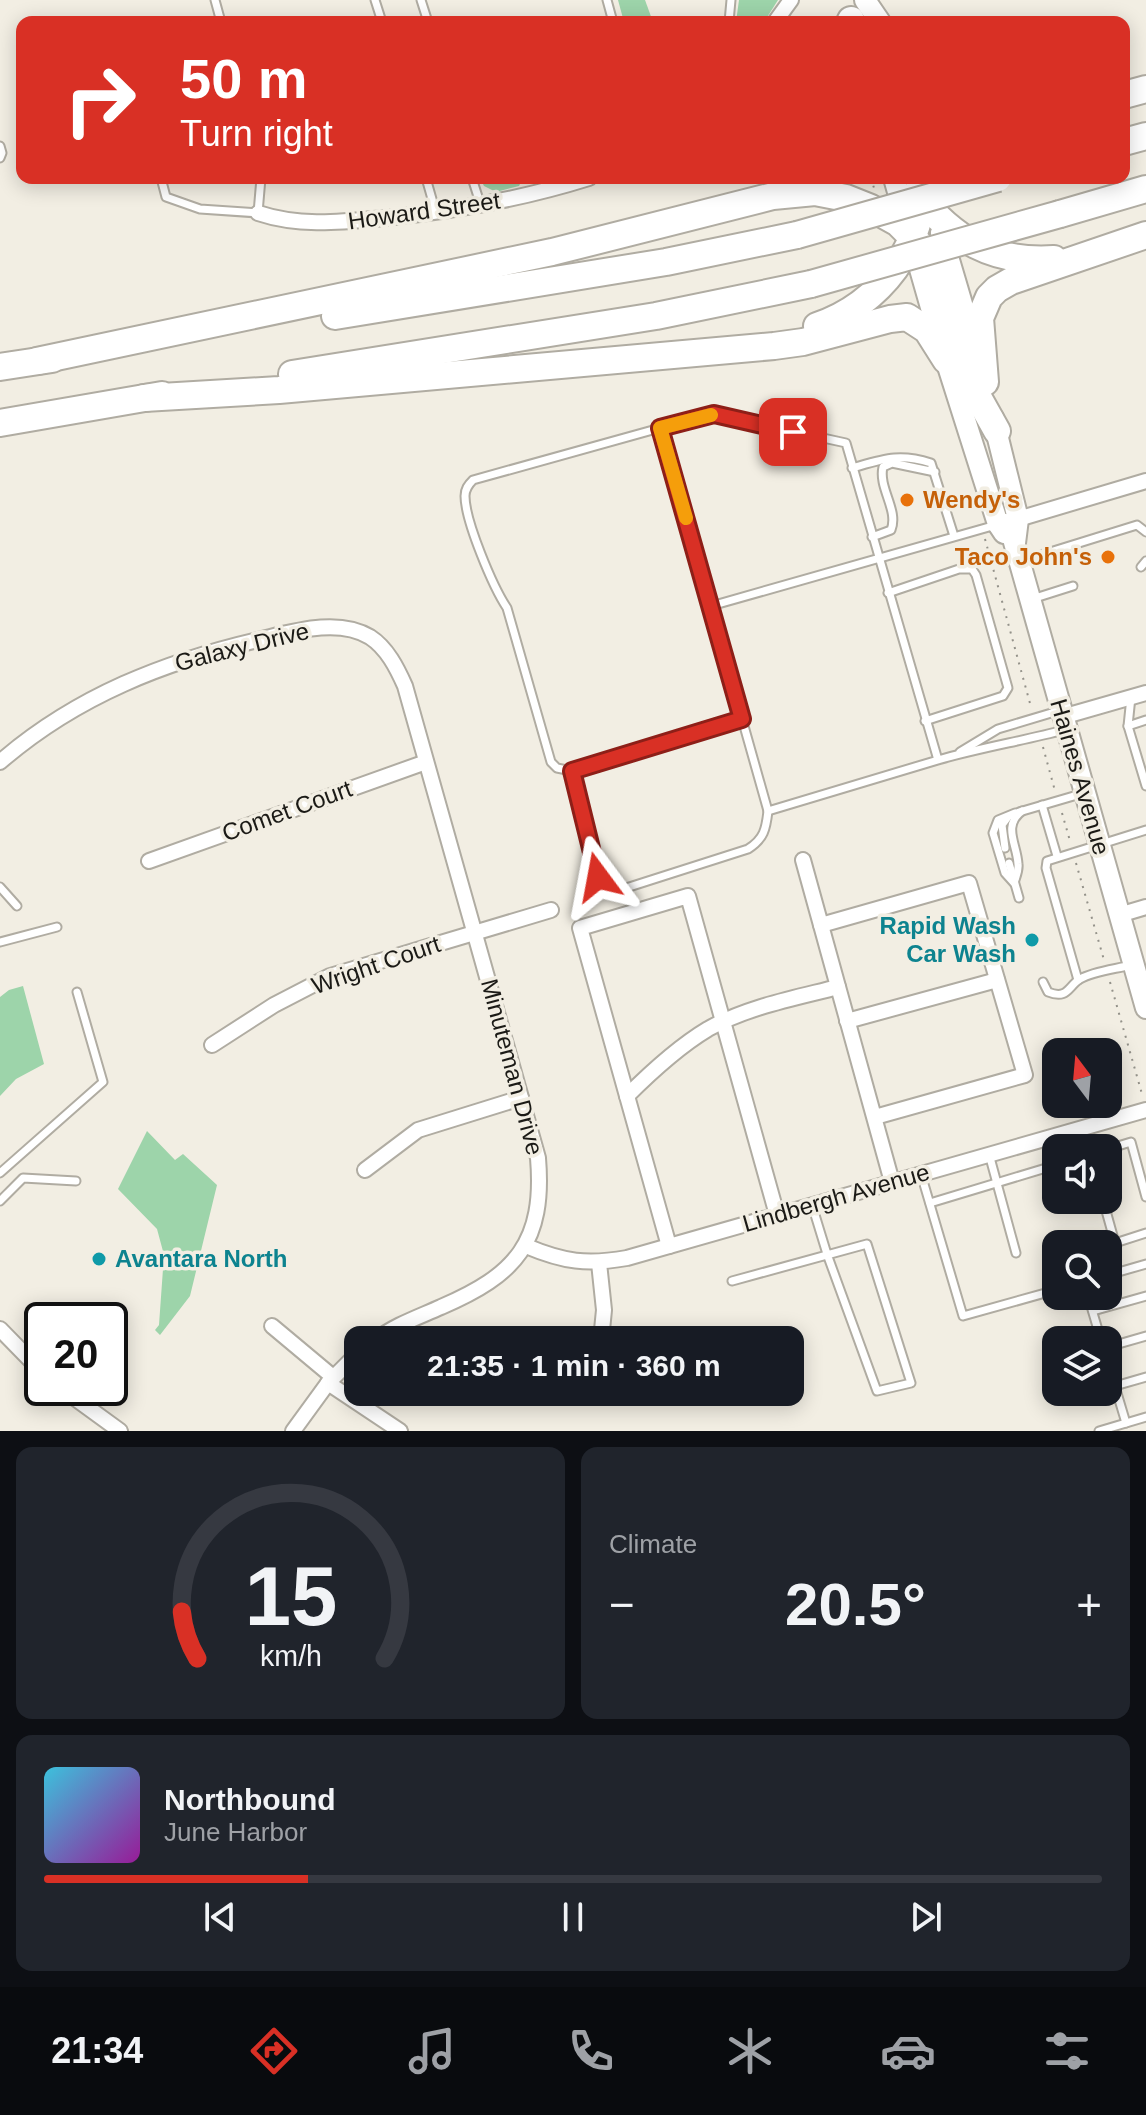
<!DOCTYPE html>
<html lang="en">
<head>
<meta charset="utf-8">
<style>
  body { margin:0; font-family:Arial,sans-serif; background:#20242c; color:#f1f3f6; height:100vh; display:flex; flex-direction:column; font-size:30px; white-space:nowrap }
  * { box-sizing:border-box; margin:0 }
  p { font-size:26px; color:#9ea1a6 }
  .icon { flex:none; width:44px; height:44px; fill:none; stroke:currentColor; stroke-width:2; stroke-linecap:round; stroke-linejoin:round }
  .map { position:relative; height:1431px; overflow:hidden }
  .sheet { display:flex; flex-direction:column; gap:16px; padding:16px; background:#0d0f14; flex:1 }
  .sheet>* { flex:none }
  .hud { position:absolute; left:16px; top:16px; width:1114px; height:168px; border-radius:16px; box-shadow:0 4px 20px #0003; background:#d93025; color:#fff; overflow:hidden }
  .needle { width:52px; rotate:344deg }
  .buttons { position:absolute; left:1042px; top:1038px; display:grid; gap:16px }
  .buttons a { display:grid; place-items:center; width:80px; height:80px; border-radius:16px; background:#171b24; box-shadow:0 4px 20px #0003; font-size:40px }
  .speed { position:absolute; left:24px; top:1302px; display:flex; gap:16px; font-size:40px; font-weight:700; text-align:center }
  .speed>* { display:grid; place-content:center; width:104px; height:104px; border-radius:50%; background:#171b24; box-shadow:0 4px 20px #0003; line-height:1 }
  .speed .limit { border:4px solid #111; border-radius:12px; background:#fff; color:#111 }
  .pin { position:absolute; display:grid; place-items:center; width:68px; height:68px; color:#fff; margin:-34px; border-radius:16px; box-shadow:0 4px 12px #0006 }
  .me { position:absolute; width:88px; margin:-44px; rotate:347deg; stroke-linejoin:round; filter:drop-shadow(0 0 6px #0008) }
  .turn { display:flex; align-items:center; gap:28px; height:168px; padding:0 32px; font-size:36px }
  .turn .icon { width:104px; height:104px; stroke-width:2.5 }
  .turn b { display:block; font-size:56px; line-height:68px }
  .big { font-size:60px; font-weight:600; line-height:1.1 }
  .sheet .card { flex:1; display:flex; flex-direction:column; justify-content:center; gap:12px; min-width:0; padding:0 28px; border-radius:16px; background:#20242c }
  .sheet .dial { align-items:center; gap:0 }
  .dial svg { height:208px; overflow:visible; fill:none; stroke:#363941; stroke-width:7; stroke-linecap:round; text-anchor:middle }
  .dial text { fill:#f1f3f6; stroke:none }
  .song { display:flex; align-items:center; gap:24px }
  .cover { width:96px; height:96px; border-radius:12px; background:linear-gradient(135deg,hsl(190 70% 55%),hsl(300 70% 35%)) }
  .played { height:8px; border-radius:4px; background:linear-gradient(90deg,#d93025 25%,#363941 25%) }
  .keys { display:flex; justify-content:space-around; direction:ltr }
  .heat { display:flex; justify-content:space-between; align-items:center; font-size:44px; direction:ltr }
  .sheet .tiles { flex:1; display:grid; gap:16px; grid-template-columns:1fr 1fr }
  .card:last-child { grid-column:span 2 }
  .trip { position:absolute; left:344px; top:1326px; width:460px; height:80px; border-radius:16px; background:#171b24; box-shadow:0 4px 20px #0003; font-weight:600; line-height:80px; text-align:center }
  .tab-bar { display:flex; height:128px; justify-content:space-around; align-items:center; background:#090b0e; color:#9ea1a6 }
  .tab-bar .icon { width:56px; height:56px }
  .tab-bar .on { color:#d93025 }
  .tab-bar b { font-size:36px; color:#f1f3f6 }
  .map>svg:first-child { display:block }
  .green { fill:#9dd4aa }
  .lines { fill:none; stroke-linecap:round; stroke-linejoin:round }
  .service-casing { stroke:#b0aca2; stroke-width:11 }
  .minor-casing { stroke:#b0aca2; stroke-width:18 }
  .secondary-casing { stroke:#b0aca2; stroke-width:24 }
  .motorway-casing { stroke:#b0aca2; stroke-width:30 }
  .path { stroke:#94928a; stroke-width:2; stroke-dasharray:2 6; stroke-linecap:butt }
  .service { stroke:#fff; stroke-width:7 }
  .minor { stroke:#fff; stroke-width:14 }
  .secondary { stroke:#fff; stroke-width:20 }
  .motorway { stroke:#fff; stroke-width:26 }
  .motorway-bridge-casing { stroke:#b0aca2; stroke-width:30; stroke-linecap:butt }
  .motorway-bridge { stroke:#fff; stroke-width:26 }
  .route-casing { stroke:#8d1f18; stroke-width:20 }
  .route { stroke:#d93025; stroke-width:14 }
  .slow { stroke:#f59e0b; stroke-width:14 }
  .food-dot { fill:#e8710a; stroke:#f2eee3; stroke-width:3 }
  .culture-dot { fill:#0f9aa8; stroke:#f2eee3; stroke-width:3 }
  .labels { text-anchor:middle; stroke-width:7; stroke-linejoin:round; paint-order:stroke }
  .street-label { font-size:24px; fill:#1b1a16; stroke:#f2eee3 }
  .food-label { font-size:24px; font-weight:bold; fill:#c56008; stroke:#f2eee3; text-anchor:start }
  .culture-label { font-size:24px; font-weight:bold; fill:#0d838f; stroke:#f2eee3; text-anchor:end }
</style>
</head>
<body>
<div class="map">
<svg width="1146" height="1431" viewBox="0 0 1146 1431">
  <rect width="100%" height="100%" fill="#f2eee3"/>
  <g class="green">
    <path d="M618,0H645L653,22H624Z"/>
    <path d="M739,0H778L764,22H736Z"/>
    <path d="M480,178H523L519,186L496,192L484,186Z"/>
    <path d="M23,986L44,1064L16,1079L0,1096V997L9,990Z"/>
    <path d="M147,1131L175,1160L183,1154L217,1185L190,1296L160,1335L155,1330L159,1325L164,1255L157,1229L118,1189Z"/>
  </g>
  <g class="lines">
    <defs>
      <g id="service">
        <path d="M215,0L221,22"/>
        <path d="M375,0L382,22"/>
        <path d="M421,0L428,22"/>
        <path d="M607,0L613,22"/>
        <path d="M729,22L731,0"/>
        <path d="M0,146L2,153L0,158"/>
        <path d="M161,178L166,197L200,209L258,213L261,178"/>
        <path d="M426,178L436,213"/>
        <path d="M472,178L481,206"/>
        <path d="M852,468C884,459 899,453 931,463L954,536"/>
        <path d="M872,537L891,530C899,510 878,488 883,467L892,463L935,472"/>
        <path d="M1021,561L1137,525L1146,532"/>
        <path d="M1141,567L1146,561"/>
        <path d="M888,593L959,569H972L976,575L1008,688L1003,696L925,721"/>
        <path d="M1032,599L1073,586"/>
        <path d="M711,606L996,525"/>
        <path d="M742,719L572,771L598,877C606,889 613,889 626,888L748,849C764,839 766,829 768,811"/>
        <path d="M1146,720L1128,726L1146,786"/>
        <path d="M1128,726L1131,697"/>
        <path d="M960,752L998,729L1058,711"/>
        <path d="M938,760L846,443L714,414L660,428L768,811L938,760C979,748 1022,741 1064,730"/>
        <path d="M572,771L557,768L551,762L507,608C493,587 465,521 465,496C465,489 468,485 473,480L660,428"/>
        <path d="M1042,805L1057,856"/>
        <path d="M1019,812L1084,793"/>
        <path d="M1015,813L998,820L993,833L1005,873L1014,883C1016,876 1019,871 1018,864C1017,844 1002,826 1022,811"/>
        <path d="M1005,848L1002,825L1008,817"/>
        <path d="M1009,863L1019,898"/>
        <path d="M0,887L17,906"/>
        <path d="M0,942L57,927"/>
        <path d="M1078,980L1046,868L1047,861L1146,830"/>
        <path d="M1043,982L1048,992C1068,1000 1068,986 1080,979C1094,971 1116,969 1131,965"/>
        <path d="M1108,1149L1131,1142L1146,1197"/>
        <path d="M989,1154L1016,1253"/>
        <path d="M0,1173L103,1082L77,992"/>
        <path d="M921,1174L963,1316L1056,1290"/>
        <path d="M1103,1200L1115,1243L1146,1233"/>
        <path d="M0,1201L23,1178L76,1181"/>
        <path d="M930,1203L1056,1165"/>
        <path d="M1108,1275L1146,1264"/>
        <path d="M732,1281L867,1244L911,1383L877,1391L827,1254L812,1205"/>
        <path d="M1088,1296L1101,1340"/>
        <path d="M1093,1311L1146,1296"/>
        <path d="M1108,1347L1146,1336"/>
        <path d="M1108,1363L1126,1423"/>
        <path d="M1115,1386L1146,1377"/>
        <path d="M1099,1431L1146,1417"/>
      </g>
      <g id="minor">
        <path d="M775,22L791,0"/>
        <path d="M258,213C300,227 341,222 385,218C455,211 522,199 589,178"/>
        <path d="M1018,519L1146,481"/>
        <path d="M1062,717L1146,693"/>
        <path d="M0,762C76,696 166,661 262,639C295,631 339,618 370,637C387,648 397,668 405,686L538,1158C545,1242 516,1275 441,1307C419,1317 395,1325 376,1340"/>
        <path d="M803,860L892,1182"/>
        <path d="M149,861L426,762"/>
        <path d="M1119,915L1146,907"/>
        <path d="M821,925L969,883L1025,1075L875,1117"/>
        <path d="M847,1021L997,980"/>
        <path d="M212,1045L274,1005L330,976L551,910"/>
        <path d="M627,1096C652,1071 678,1047 708,1029C747,1007 795,998 838,987"/>
        <path d="M365,1170L418,1130L521,1098"/>
        <path d="M526,1246C564,1262 587,1265 627,1258L1146,1110"/>
        <path d="M669,1246L580,928L688,896L777,1215"/>
        <path d="M599,1263L604,1310L601,1340"/>
        <path d="M272,1326L333,1377"/>
        <path d="M0,1329L42,1372"/>
        <path d="M328,1383L400,1431"/>
        <path d="M61,1388L120,1431"/>
        <path d="M293,1431L328,1383L358,1353"/>
      </g>
      <g id="secondary">
        <path d="M865,0L880,22"/>
        <path d="M894,178L946,360L998,524L1004,533"/>
        <path d="M941,233L975,348"/>
        <path d="M993,418L1018,519L1015,543"/>
        <path d="M998,524H1006L1010,528L1146,1008"/>
      </g>
      <g id="motorway">
        <path d="M850,22L851,20"/>
        <path d="M1124,95L1146,89"/>
        <path d="M1124,142L1146,136"/>
        <path d="M916,193C954,240 992,263 1054,259"/>
        <path d="M1060,214L1146,189"/>
        <path d="M335,316L666,262L797,235"/>
        <path d="M817,326C879,305 927,244 922,178"/>
        <path d="M37,361L552,252L773,196L815,192L846,198L871,208L898,223L919,244L937,269L973,388L997,431"/>
        <path d="M0,367L52,359"/>
        <path d="M292,374L656,316L811,284"/>
        <path d="M985,382L980,318L989,297L997,289L1011,281L1146,235"/>
        <path d="M144,398L279,390L774,346L803,342L890,319L907,317L927,330L946,360"/>
        <path d="M0,423L162,395"/>
      </g>
    </defs>
    <use href="#service" class="service-casing"/>
    <use href="#minor" class="minor-casing"/>
    <use href="#secondary" class="secondary-casing"/>
    <use href="#motorway" class="motorway-casing"/>
    <g class="path">
      <path d="M871,178L874,188"/>
      <path d="M985,539L1031,707"/>
      <path d="M1043,747L1055,791"/>
      <path d="M1062,813L1070,841"/>
      <path d="M1076,863L1104,960"/>
      <path d="M1110,982L1142,1094"/>
    </g>
    <use href="#service" class="service"/>
    <use href="#minor" class="minor"/>
    <use href="#secondary" class="secondary"/>
    <use href="#motorway" class="motorway"/>
    <defs>
      <g id="motorway-bridge">
        <path d="M797,235L998,178"/>
        <path d="M811,284L1060,214"/>
      </g>
    </defs>
    <use href="#motorway-bridge" class="motorway-bridge-casing"/>
    <use href="#motorway-bridge" class="motorway-bridge"/>
  </g>
  <g class="lines">
    <defs>
      <path id="route" d="M598,877L572,771L742,719L660,428L714,414L793,432"/>
    </defs>
    <use href="#route" class="route-casing"/>
    <use href="#route" class="route"/>
    <path class="slow" d="M686,518L660,428L711,415"/>
  </g>
  <g class="food-dot">
    <circle cx="907" cy="500" r="8"/>
    <circle cx="1108" cy="557" r="8"/>
  </g>
  <g class="culture-dot">
    <circle cx="1032" cy="940" r="8"/>
    <circle cx="99" cy="1259" r="8"/>
  </g>
  <g class="labels">
    <g class="street-label">
      <text transform="translate(424 211) rotate(-8)" y="8">Howard Street</text>
      <text transform="translate(242 647) rotate(-14)" y="8">Galaxy Drive</text>
      <text transform="translate(1080 777) rotate(74)" y="8">Haines Avenue</text>
      <text transform="translate(287 811) rotate(-20)" y="8">Comet Court</text>
      <text transform="translate(376 965) rotate(-19)" y="8">Wright Court</text>
      <text transform="translate(512 1067) rotate(75)" y="8">Minuteman Drive</text>
      <text transform="translate(836 1198) rotate(-16)" y="8">Lindbergh Avenue</text>
    </g>
    <g class="food-label">
      <text x="923" y="508">Wendy's</text>
      <text x="1092" y="565" text-anchor="end">Taco John's</text>
    </g>
    <g class="culture-label">
      <text x="1016" y="934">Rapid Wash<tspan x="1016" dy="28">Car Wash</tspan></text>
      <text x="115" y="1267" text-anchor="start">Avantara North</text>
    </g>
  </g>
</svg>
<div class="buttons">
<a><svg class="needle" viewBox="-14 -14 28 28"><path d="M0-13l5 13h-10z" fill="#e53935"/><path d="M0 13l5-13h-10z" fill="#9ea1a6"/></svg></a>
<a><svg class="icon" aria-label="sound" viewBox="0 0 24 24"><path d="M4 9h4l5-4v14l-5-4H4zM17 9q2 3 0 6"/></svg></a>
<a><svg class="icon" aria-label="search" viewBox="0 0 24 24"><circle cx="10" cy="10" r="6"/><path d="M15 15l6 6"/></svg></a>
<a><svg class="icon" aria-label="layers" viewBox="0 0 24 24"><path d="M12 4l9 5-9 5-9-5zM3 14l9 5 9-5"/></svg></a>
</div>
<div class="speed"><div class="limit">20</div></div>
<div class="pin" style="left:793px;top:432px;background:#d93025"><svg class="icon" aria-label="arrive" viewBox="0 0 24 24"><path d="M6 21V4h12l-3 4 3 4H6"/></svg></div>
<svg class="me" style="left:598px;top:877px" viewBox="-20 -20 40 40"><path d="M0-17L14 15 0 8-14 15z" fill="#d93025" stroke="#fff" stroke-width="4"/></svg>
<div class="trip">21:35 · 1 min · 360 m</div>
<div class="hud">
<div class="turn"><svg class="icon" aria-label="right" viewBox="0 0 24 24"><path d="M7 20v-9h11M14 6l5 5-5 5"/></svg><div><b>50 m</b>Turn right</div></div>
</div>
</div>
<section class="sheet">
<div class="tiles">
<div class="card dial"><svg viewBox="0 0 100 80">
<path d="M14 69A42 42 0 1 1 86 69"/>
<path d="M14 69A42 42 0 0 1 8 51" stroke="#d93025"/>
<text x="50" y="56" font-size="32" font-weight="700">15</text>
<text x="50" y="72" font-size="11">km/h</text>
</svg></div>
<div class="card"><p>Climate</p>
<div class="heat"><a>−</a><b class="big">20.5°</b><a>+</a></div>
</div>
<div class="card">
<div class="song"><i class="cover"></i><div><b>Northbound</b><p>June Harbor</p></div></div>
<div class="played"></div>
<div class="keys"><svg class="icon" aria-label="previous" viewBox="0 0 24 24"><path d="M18 5L8 12l10 7zM5 5v14"/></svg><svg class="icon" aria-label="pause" viewBox="0 0 24 24"><path d="M8 5v14M16 5v14"/></svg><svg class="icon" aria-label="next" viewBox="0 0 24 24"><path d="M6 5l10 7-10 7zM19 5v14"/></svg></div>
</div>
</div>
</section>
<nav class="tab-bar">
<b>21:34</b>
<svg class="icon on" aria-label="directions" viewBox="0 0 24 24"><path d="M12 3l9 9-9 9-9-9zM9 14v-3h6M13 9l2 2-2 2"/></svg>
<svg class="icon" aria-label="music" viewBox="0 0 24 24"><path d="M9 18V5l10-2v13"/><circle cx="6" cy="18" r="3"/><circle cx="16" cy="16" r="3"/></svg>
<svg class="icon" aria-label="phone" viewBox="0 0 24 24"><path d="M5 4h4l2 5-3 2q2 4 5 5l2-3 5 2v4C11 20 4 13 5 4z"/></svg>
<svg class="icon" aria-label="climate" viewBox="0 0 24 24"><path d="M12 3v18M4 7l16 10M4 17L20 7"/></svg>
<svg class="icon" aria-label="car" viewBox="0 0 24 24"><path d="M5 17H2v-5l4-1 3-4h7l3 4 3 1v5h-3M9 17h6M6 11h13"/><circle cx="7" cy="17" r="2"/><circle cx="17" cy="17" r="2"/></svg>
<svg class="icon" aria-label="filters" viewBox="0 0 24 24"><path d="M4 7h16M4 17h16"/><circle cx="9" cy="7" r="2"/><circle cx="15" cy="17" r="2"/></svg>
</nav>
</body>
</html>
